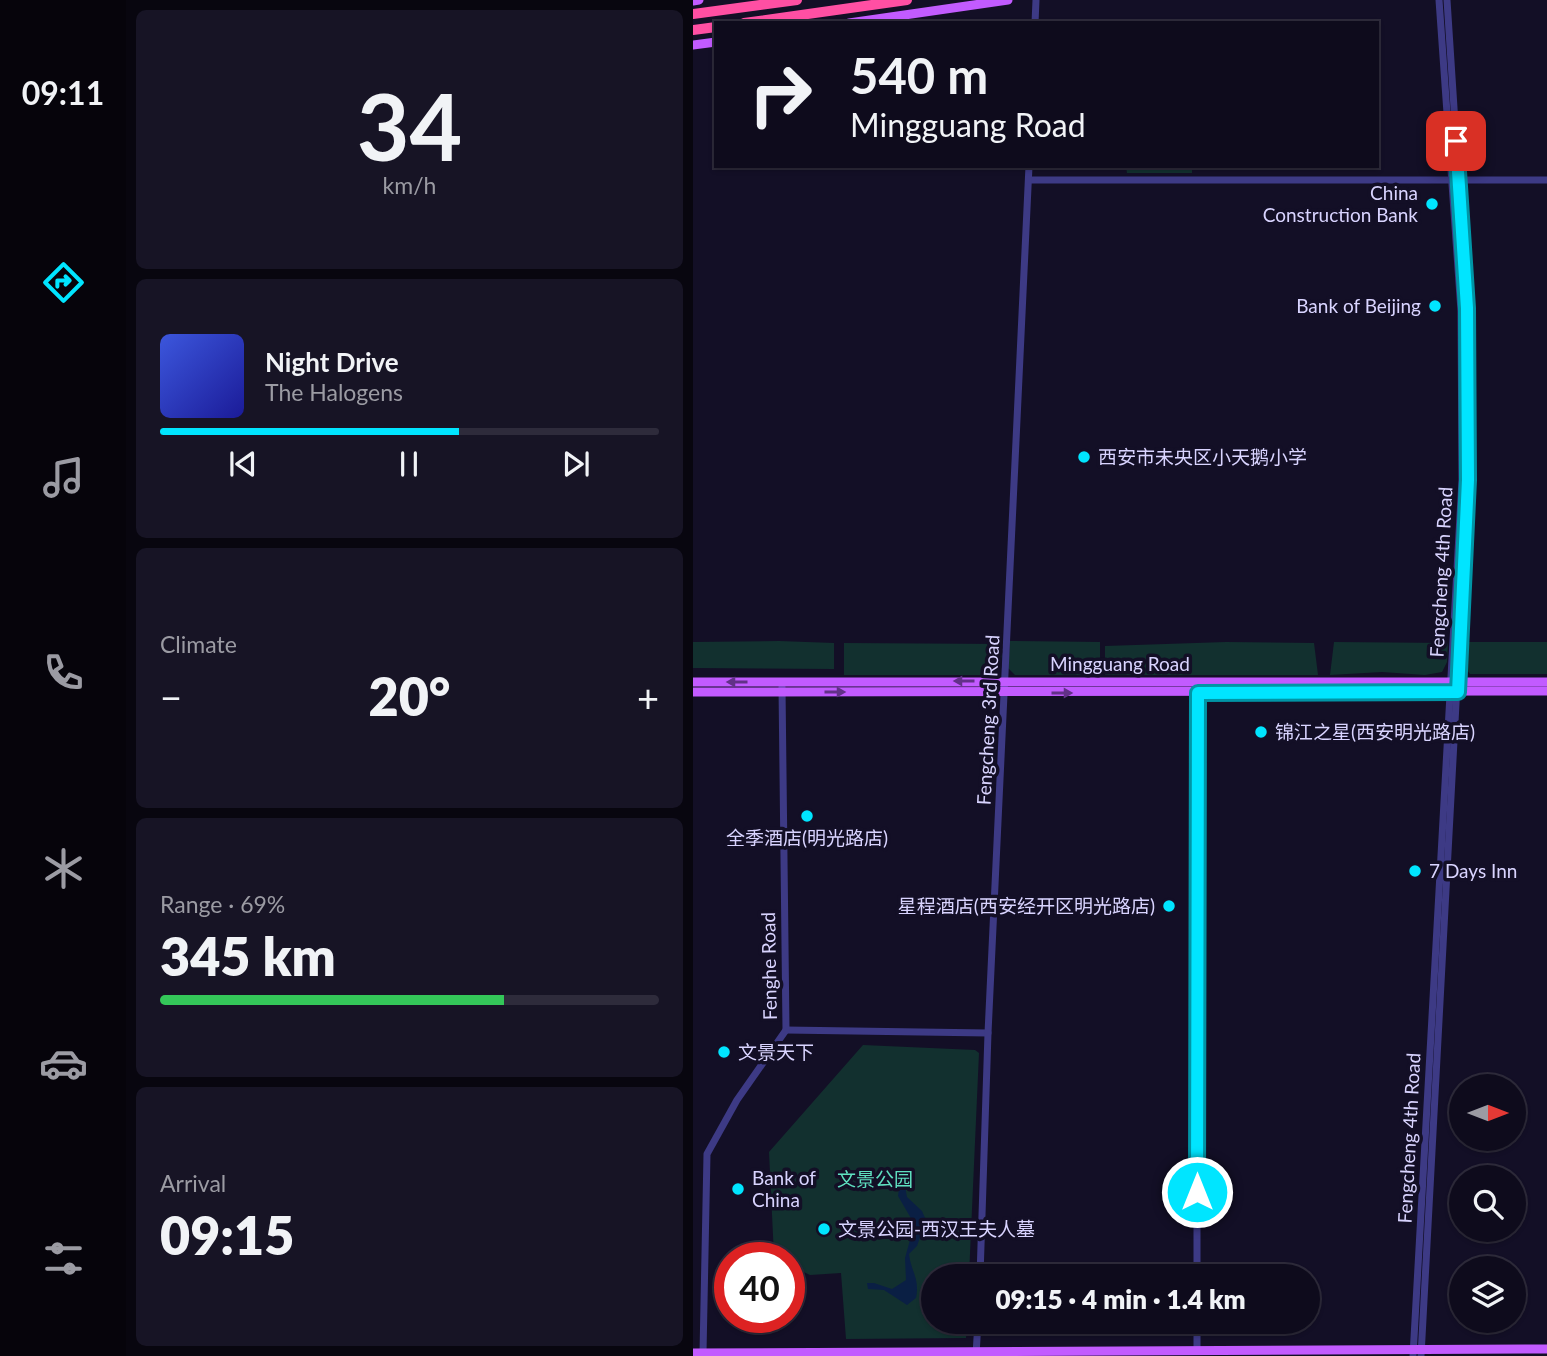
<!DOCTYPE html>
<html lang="en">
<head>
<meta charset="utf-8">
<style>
  body { margin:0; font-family:Lato,"Noto Sans SC",sans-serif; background:#171425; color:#f1f3f6; height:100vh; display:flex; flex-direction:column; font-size:26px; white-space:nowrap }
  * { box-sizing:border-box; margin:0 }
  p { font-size:23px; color:#9b9ba3 }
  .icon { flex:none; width:38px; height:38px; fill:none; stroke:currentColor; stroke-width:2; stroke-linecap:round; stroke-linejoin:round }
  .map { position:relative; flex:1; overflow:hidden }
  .side { display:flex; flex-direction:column; gap:10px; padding:10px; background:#08060f; width:567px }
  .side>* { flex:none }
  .top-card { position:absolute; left:21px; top:21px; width:665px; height:147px; border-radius:0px; box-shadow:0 2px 5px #0004,0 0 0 2px #2e2b3b; background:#0e0b1c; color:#f1f3f6; overflow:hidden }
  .needle { width:46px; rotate:90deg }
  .buttons { position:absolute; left:756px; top:1074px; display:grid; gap:14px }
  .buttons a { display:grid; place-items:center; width:77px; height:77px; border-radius:50%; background:#0e0b1c; box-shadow:0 2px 5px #0004,0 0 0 2px #2e2b3b; font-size:35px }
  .speed { position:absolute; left:21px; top:1242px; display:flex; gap:14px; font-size:35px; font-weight:700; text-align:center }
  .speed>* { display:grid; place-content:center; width:91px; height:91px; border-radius:50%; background:#0e0b1c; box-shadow:0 2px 5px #0004,0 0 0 2px #2e2b3b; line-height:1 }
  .speed .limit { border:10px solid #d22; background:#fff; color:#111 }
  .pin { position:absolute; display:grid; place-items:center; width:60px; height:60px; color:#fff; margin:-30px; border-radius:14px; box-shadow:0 4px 10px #0006 }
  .me { position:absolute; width:77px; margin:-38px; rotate:0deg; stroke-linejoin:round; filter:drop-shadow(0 0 5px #0008) }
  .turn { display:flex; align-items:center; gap:24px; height:147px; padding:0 21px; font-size:32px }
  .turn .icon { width:91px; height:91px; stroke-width:2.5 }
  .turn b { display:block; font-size:49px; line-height:60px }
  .big { font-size:52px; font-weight:800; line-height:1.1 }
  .side .widget { flex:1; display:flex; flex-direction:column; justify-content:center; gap:10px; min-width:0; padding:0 24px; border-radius:10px; background:#171425 }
  .side .dial { align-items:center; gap:0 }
  .dial b { font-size:91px; line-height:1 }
  .song { display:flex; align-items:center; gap:21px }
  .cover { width:84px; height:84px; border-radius:10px; background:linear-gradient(135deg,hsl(230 70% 55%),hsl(240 70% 35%)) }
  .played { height:7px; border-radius:4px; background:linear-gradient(90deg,#00e5ff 60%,#2e2b3b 60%) }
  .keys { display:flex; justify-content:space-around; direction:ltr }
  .heat { display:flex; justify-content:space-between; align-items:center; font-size:38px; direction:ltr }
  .charge { height:10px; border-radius:5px; background:linear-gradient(90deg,#34c759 69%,#2e2b3b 0) }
  .trip { position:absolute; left:228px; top:1264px; width:399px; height:70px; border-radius:35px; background:#0e0b1c; box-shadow:0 2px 5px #0004,0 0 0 2px #2e2b3b; font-weight:800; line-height:70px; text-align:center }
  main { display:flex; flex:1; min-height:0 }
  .tab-bar { display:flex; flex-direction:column; width:126px; justify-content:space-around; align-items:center; background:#06040b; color:#9b9ba3 }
  .tab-bar .icon { width:49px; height:49px }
  .tab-bar .on { color:#00e5ff }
  .tab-bar b { font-size:32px; color:#f1f3f6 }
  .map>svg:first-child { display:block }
  .green { fill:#12302f }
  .water { fill:#0a1f44 }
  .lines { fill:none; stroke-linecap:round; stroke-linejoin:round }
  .minor { stroke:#3d3a85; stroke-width:7 }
  .major { stroke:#c25bff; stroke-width:9 }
  .highway { stroke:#ff4fa3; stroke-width:10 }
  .oneway { fill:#623188 }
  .route-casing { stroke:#0095a6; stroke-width:18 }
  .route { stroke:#00e5ff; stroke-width:12 }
  .poi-dot { fill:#00e5ff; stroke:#130f26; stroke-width:2.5 }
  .labels { text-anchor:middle; stroke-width:7; stroke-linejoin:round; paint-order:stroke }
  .poi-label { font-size:19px; fill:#d9d4ff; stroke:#130f26; text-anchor:start }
  .street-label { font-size:19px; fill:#d9d4ff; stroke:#130f26 }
  .park-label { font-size:19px; fill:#5fe0c0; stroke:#130f26 }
</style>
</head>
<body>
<main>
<nav class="tab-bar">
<b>09:11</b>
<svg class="icon on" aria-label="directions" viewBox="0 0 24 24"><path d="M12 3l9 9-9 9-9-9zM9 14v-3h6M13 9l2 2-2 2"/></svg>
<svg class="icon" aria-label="music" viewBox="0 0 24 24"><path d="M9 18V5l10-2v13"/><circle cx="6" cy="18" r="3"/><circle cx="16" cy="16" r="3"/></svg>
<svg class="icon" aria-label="phone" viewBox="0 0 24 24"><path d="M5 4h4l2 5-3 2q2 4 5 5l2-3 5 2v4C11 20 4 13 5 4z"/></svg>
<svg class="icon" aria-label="climate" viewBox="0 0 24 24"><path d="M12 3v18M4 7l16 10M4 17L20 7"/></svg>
<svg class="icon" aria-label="car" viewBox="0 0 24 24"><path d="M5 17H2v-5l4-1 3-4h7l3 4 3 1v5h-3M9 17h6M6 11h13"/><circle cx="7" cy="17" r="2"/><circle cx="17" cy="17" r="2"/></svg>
<svg class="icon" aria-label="filters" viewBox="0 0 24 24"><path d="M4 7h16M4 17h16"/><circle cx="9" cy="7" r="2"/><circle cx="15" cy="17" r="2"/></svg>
</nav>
<section class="side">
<div class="widget dial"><b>34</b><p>km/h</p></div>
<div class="widget">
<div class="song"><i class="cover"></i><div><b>Night Drive</b><p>The Halogens</p></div></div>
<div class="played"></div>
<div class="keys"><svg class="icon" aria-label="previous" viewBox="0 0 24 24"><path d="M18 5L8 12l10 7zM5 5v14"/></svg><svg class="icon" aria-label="pause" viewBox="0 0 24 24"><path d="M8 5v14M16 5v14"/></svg><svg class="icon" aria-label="next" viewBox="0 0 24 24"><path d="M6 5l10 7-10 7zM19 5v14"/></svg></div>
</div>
<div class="widget"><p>Climate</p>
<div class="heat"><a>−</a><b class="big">20°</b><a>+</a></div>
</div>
<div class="widget"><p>Range · 69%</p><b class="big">345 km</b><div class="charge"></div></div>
<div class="widget"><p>Arrival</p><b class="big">09:15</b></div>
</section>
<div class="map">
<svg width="854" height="1356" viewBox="0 0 854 1356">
  <rect width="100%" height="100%" fill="#130f26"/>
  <g class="green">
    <path d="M433,166H499V173H434Z"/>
    <path d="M86,641L141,643V669L0,668V642Z"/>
    <path d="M317,641L407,642V675H322L315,668Z"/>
    <path d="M533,642L621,643L625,675H412V646Z"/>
    <path d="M641,642L755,643L754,662L749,672L732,675L689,672L637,675Z"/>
    <path d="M771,642H854V674H777L770,665Z"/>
    <path d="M151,643L309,644L308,663L294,675H151Z"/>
    <path d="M170,1045L282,1050L286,1053L276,1276H240V1321H274L273,1338L153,1339L148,1273L117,1275L96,1265V1258L81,1256L76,1152Z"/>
  </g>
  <path class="water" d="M209,1170L214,1197L229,1211L233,1220L224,1246L216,1254C218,1272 227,1278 223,1298L214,1305L191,1290L175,1289L174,1283H181L199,1289L213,1280L212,1258L217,1240L219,1220L205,1196Z"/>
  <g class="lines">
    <g class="minor">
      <path d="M342,23L343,0"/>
      <path d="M336,180H854"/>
      <path d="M93,1030L295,1033"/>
      <path d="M287,1276L295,1033L336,166"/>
      <path d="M504,1276V686"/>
      <path d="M504,1351V1321"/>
      <path d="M10,1353L14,1154L44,1100L93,1030L89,687"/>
      <path d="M283,1355L285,1321"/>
      <path d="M720,1356L769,480L768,311L746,0"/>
      <path d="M728,1356L775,480L774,308L754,0"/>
    </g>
    <g class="major">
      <path d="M0,1L6,0"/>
      <path d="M156,23L315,0"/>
      <path d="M0,45L23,42"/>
      <path d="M0,682H854"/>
      <path d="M0,692L854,691"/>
      <path d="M0,1353L854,1349"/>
    </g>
    <g class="highway">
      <path d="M0,14L104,0"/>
      <path d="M51,23L214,0"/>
      <path d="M0,30L23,27"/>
    </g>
  </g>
  <defs><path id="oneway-solid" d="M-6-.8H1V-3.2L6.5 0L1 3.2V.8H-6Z" transform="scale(1.75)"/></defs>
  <g class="oneway">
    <use href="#oneway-solid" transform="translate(271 681) rotate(-180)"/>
    <use href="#oneway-solid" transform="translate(44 682) rotate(-180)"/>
    <use href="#oneway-solid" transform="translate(142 692)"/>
    <use href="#oneway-solid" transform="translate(369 693)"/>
  </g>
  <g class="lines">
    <defs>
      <path id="route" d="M504,1192L505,693L765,692L775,480L774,308L763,141"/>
    </defs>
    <use href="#route" class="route-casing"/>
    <use href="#route" class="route"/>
  </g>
  <g class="poi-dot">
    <circle cx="739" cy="204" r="7"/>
    <circle cx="742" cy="306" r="7"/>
    <circle cx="391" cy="457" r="7"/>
    <circle cx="568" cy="732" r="7"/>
    <circle cx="114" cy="816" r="7"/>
    <circle cx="722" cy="871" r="7"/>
    <circle cx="476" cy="906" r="7"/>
    <circle cx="31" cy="1052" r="7"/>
    <circle cx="45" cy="1189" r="7"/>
    <circle cx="131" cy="1229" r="7"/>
  </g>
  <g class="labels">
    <g class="poi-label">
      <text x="725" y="200" text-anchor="end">China<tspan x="725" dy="22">Construction Bank</tspan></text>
      <text x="728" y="313" text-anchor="end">Bank of Beijing</text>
      <text x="405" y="464">西安市未央区小天鹅小学</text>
      <text x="582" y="739">锦江之星(西安明光路店)</text>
      <text x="114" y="845" text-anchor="middle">全季酒店(明光路店)</text>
      <text x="736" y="878">7 Days Inn</text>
      <text x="462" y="913" text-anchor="end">星程酒店(西安经开区明光路店)</text>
      <text x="45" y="1059">文景天下</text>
      <text x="59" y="1185">Bank of<tspan x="59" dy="22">China</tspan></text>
      <text x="145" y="1236">文景公园-西汉王夫人墓</text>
    </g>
    <g class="street-label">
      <text transform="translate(748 572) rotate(-87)" y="7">Fengcheng 4th Road</text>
      <text x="427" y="671">Mingguang Road</text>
      <text transform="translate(295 720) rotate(-87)" y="7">Fengcheng 3rd Road</text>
      <text transform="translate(76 966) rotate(-91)" y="7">Fenghe Road</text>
      <text transform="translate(716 1138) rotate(-87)" y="7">Fengcheng 4th Road</text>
    </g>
    <g class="park-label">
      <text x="182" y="1186">文景公园</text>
    </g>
  </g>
</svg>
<div class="buttons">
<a><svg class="needle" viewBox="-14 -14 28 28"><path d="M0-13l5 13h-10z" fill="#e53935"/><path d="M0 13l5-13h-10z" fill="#9b9ba3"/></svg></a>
<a><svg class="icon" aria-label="search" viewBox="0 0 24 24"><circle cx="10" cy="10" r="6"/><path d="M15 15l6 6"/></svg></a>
<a><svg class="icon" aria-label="layers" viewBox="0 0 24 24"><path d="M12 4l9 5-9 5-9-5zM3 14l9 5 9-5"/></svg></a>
</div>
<div class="speed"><div class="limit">40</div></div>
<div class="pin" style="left:763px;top:141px;background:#d93025"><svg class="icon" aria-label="arrive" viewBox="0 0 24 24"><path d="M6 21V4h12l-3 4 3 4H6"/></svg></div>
<svg class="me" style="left:504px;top:1192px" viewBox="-20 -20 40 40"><circle r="17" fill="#00e5ff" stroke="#fff" stroke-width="3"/><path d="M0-11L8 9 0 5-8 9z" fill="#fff"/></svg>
<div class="trip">09:15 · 4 min · 1.4 km</div>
<div class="top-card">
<div class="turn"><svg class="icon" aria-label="right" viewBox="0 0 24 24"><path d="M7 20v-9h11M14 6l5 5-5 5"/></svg><div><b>540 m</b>Mingguang Road</div></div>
</div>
</div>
</main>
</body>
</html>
